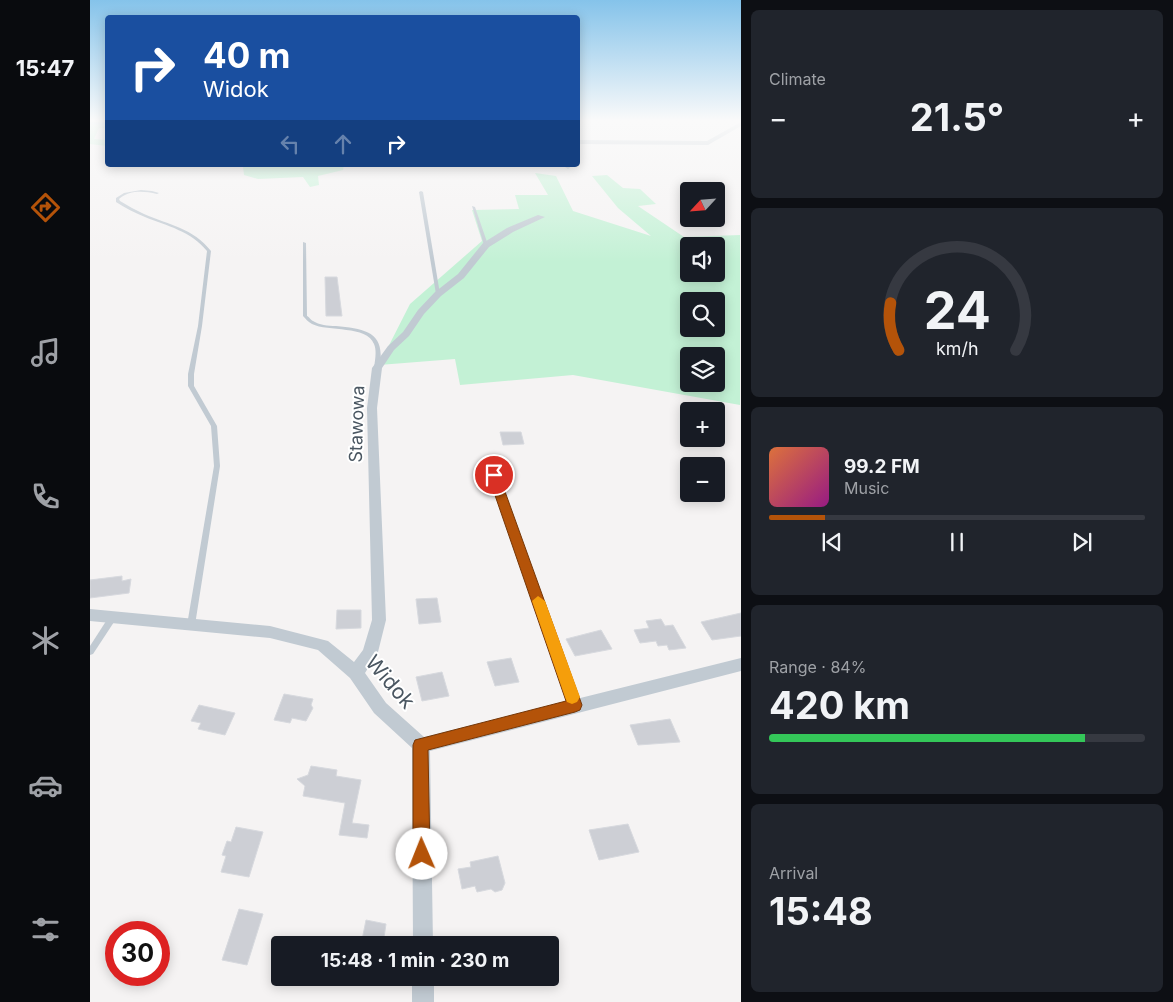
<!DOCTYPE html>
<html lang="en">
<head>
<meta charset="utf-8">
<style>
  body { margin:0; font-family:Inter,sans-serif; background:#20242c; color:#f1f3f6; height:100vh; display:flex; flex-direction:column; font-size:19px; white-space:nowrap }
  * { box-sizing:border-box; margin:0 }
  p { font-size:16px; color:#9ea1a6 }
  .icon { flex:none; width:28px; height:28px; fill:none; stroke:currentColor; stroke-width:2; stroke-linecap:round; stroke-linejoin:round }
  .map { position:relative; flex:1; overflow:hidden }
  .details { display:flex; flex-direction:column; gap:10px; padding:10px; background:#0d0f14; width:432px }
  .details>* { flex:none }
  .hud { position:absolute; left:15px; top:15px; width:475px; height:152px; border-radius:5px; box-shadow:0 2px 12px #0003; background:#1a4fa0; color:#fff; overflow:hidden }
  .needle { width:32px; rotate:244deg }
  .fabs { position:absolute; left:590px; top:182px; display:grid; gap:10px }
  .fabs a { display:grid; place-items:center; width:45px; height:45px; border-radius:5px; background:#171b24; box-shadow:0 2px 12px #0003; font-size:25px }
  .speed { position:absolute; left:15px; top:921px; display:flex; gap:10px; font-size:25px; font-weight:700; text-align:center }
  .speed>* { display:grid; place-content:center; width:65px; height:65px; border-radius:50%; background:#171b24; box-shadow:0 2px 12px #0003; line-height:1 }
  .speed .limit { border:8px solid #d22; background:#fff; color:#111 }
  .pin { position:absolute; display:grid; place-items:center; width:42px; height:42px; color:#fff; margin:-21px; border:2px solid #fff; border-radius:50%; box-shadow:0 1px 5px #0007 }
  .me { position:absolute; width:55px; margin:-28px; rotate:359deg; stroke-linejoin:round; filter:drop-shadow(0 0 4px #0008) }
  .turn { display:flex; align-items:center; gap:18px; height:105px; padding:0 15px; font-size:22px }
  .turn .icon { width:65px; height:65px; stroke-width:2.5 }
  .turn b { display:block; font-size:35px; line-height:42px }
  .lanes { display:flex; align-items:center; height:48px; padding:0 15px; background:#0003; justify-content:center; gap:25px; direction:ltr }
  .lanes .off { opacity:.35 }
  .big { font-size:38px; font-weight:700; line-height:1.1 }
  .details .widget { flex:1; display:flex; flex-direction:column; justify-content:center; gap:8px; min-width:0; padding:0 18px; border-radius:8px; background:#20242c }
  .details .dial { align-items:center; gap:0 }
  .dial svg { height:130px; overflow:visible; fill:none; stroke:#363941; stroke-width:7; stroke-linecap:round; text-anchor:middle }
  .dial text { fill:#f1f3f6; stroke:none }
  .song { display:flex; align-items:center; gap:15px }
  .cover { width:60px; height:60px; border-radius:8px; background:linear-gradient(135deg,hsl(20 70% 55%),hsl(310 70% 35%)) }
  .played { height:5px; border-radius:2px; background:linear-gradient(90deg,#b45309 15%,#363941 15%) }
  .keys { display:flex; justify-content:space-around; direction:ltr }
  .heat { display:flex; justify-content:space-between; align-items:center; font-size:28px; direction:ltr }
  .charge { height:8px; border-radius:4px; background:linear-gradient(90deg,#34c759 84%,#363941 0) }
  .trip { position:absolute; left:181px; top:936px; width:288px; height:50px; border-radius:5px; background:#171b24; box-shadow:0 2px 12px #0003; font-weight:700; line-height:50px; text-align:center }
  main { display:flex; flex:1; min-height:0 }
  .menu { display:flex; flex-direction:column; width:90px; justify-content:space-around; align-items:center; background:#090b0e; color:#9ea1a6 }
  .menu .icon { width:35px; height:35px }
  .menu .active { color:#b45309 }
  .menu b { font-size:22px; color:#f1f3f6 }
  .map>svg:first-child { display:block }
  .green { fill:#c3f1d5; fill-rule:evenodd }
  .lines { fill:none; stroke-linecap:round; stroke-linejoin:round }
  .stream { stroke:#90daee; stroke-width:2 }
  .building { fill:#cdcfd5; stroke:#d7d9de }
  .lane { fill:#c1cad2; fill-rule:evenodd }
  .street { fill:#c1cad2; fill-rule:evenodd }
  .route { fill:#b45309; stroke:#753606 }
  .slow { fill:#f59e0b }
  .labels { text-anchor:middle; stroke-width:4; stroke-linejoin:round; paint-order:stroke }
  .street-label { font-size:18px; fill:#4a5661; stroke:#fff }
  .near-street-label { font-size:21px; fill:#4a5661; stroke:#fff }
</style>
</head>
<body>
<main>
<nav class="menu">
<b>15:47</b>
<svg class="icon active" aria-label="directions" viewBox="0 0 24 24"><path d="M12 3l9 9-9 9-9-9zM9 14v-3h6M13 9l2 2-2 2"/></svg>
<svg class="icon" aria-label="music" viewBox="0 0 24 24"><path d="M9 18V5l10-2v13"/><circle cx="6" cy="18" r="3"/><circle cx="16" cy="16" r="3"/></svg>
<svg class="icon" aria-label="phone" viewBox="0 0 24 24"><path d="M5 4h4l2 5-3 2q2 4 5 5l2-3 5 2v4C11 20 4 13 5 4z"/></svg>
<svg class="icon" aria-label="climate" viewBox="0 0 24 24"><path d="M12 3v18M4 7l16 10M4 17L20 7"/></svg>
<svg class="icon" aria-label="car" viewBox="0 0 24 24"><path d="M5 17H2v-5l4-1 3-4h7l3 4 3 1v5h-3M9 17h6M6 11h13"/><circle cx="7" cy="17" r="2"/><circle cx="17" cy="17" r="2"/></svg>
<svg class="icon" aria-label="filters" viewBox="0 0 24 24"><path d="M4 7h16M4 17h16"/><circle cx="9" cy="7" r="2"/><circle cx="15" cy="17" r="2"/></svg>
</nav>
<div class="map">
<svg width="651" height="1002" viewBox="0 0 651 1002">
  <rect width="100%" height="100%" fill="#f5f3f3"/>
  <g class="green">
    <path d="M0,121H17V128H9L4,139L17,140V146L0,144Z"/>
    <path d="M158,165H254L253,170L228,176L229,185L220,187L213,177L168,179L154,175L153,167Z"/>
    <path d="M445,173L466,176L483,211L561,236L528,208L502,176L517,175L533,188L550,189L566,204L548,206L594,237L650,235V405L483,375L370,385L365,359L289,365L320,304L392,241L382,210L429,209L425,195H458ZM599,246H626V274H599ZM599,301H626V329H599ZM599,356H626V384H599Z"/>
  </g>
  <g class="lines">
    <path class="stream" d="M0,123L18,124"/>
  </g>
  <g class="building">
    <path d="M235,277H247L252,316H236Z"/>
    <path d="M410,432H431L434,444L413,445Z"/>
    <path d="M32,576V581L41,579L39,593L0,598V580Z"/>
    <path d="M347,598L351,622L329,624L326,599Z"/>
    <path d="M247,610H271V628L246,629Z"/>
    <path d="M651,613V636L622,640L611,622Z"/>
    <path d="M571,619L575,626L583,625L596,648L579,650L577,645L568,646L566,641L550,643L544,630L559,628L556,621Z"/>
    <path d="M511,630L522,649L485,656L476,639Z"/>
    <path d="M421,658L429,682L405,686L397,662Z"/>
    <path d="M352,672L359,696L332,701L326,677Z"/>
    <path d="M194,694L223,699L221,705L223,708L216,721L202,718L200,723L184,720Z"/>
    <path d="M109,705L145,713L135,735L108,729L111,723L101,721Z"/>
    <path d="M580,719L590,742L548,745L540,725Z"/>
    <path d="M221,766L247,770L246,776L271,780L262,823L279,825L277,838L249,835L255,803L213,796L215,786L207,779L218,775Z"/>
    <path d="M538,824L549,852L509,860L499,830Z"/>
    <path d="M146,827L173,832L159,877L131,872L136,856L132,855L137,841L141,842Z"/>
    <path d="M408,856L415,883L412,890L405,892L401,889L387,892L385,886L372,889L368,869L381,867L380,862Z"/>
    <path d="M149,909L173,914L157,965L132,960Z"/>
    <path d="M276,920L296,924L293,944L272,940Z"/>
  </g>
  <g class="lines">
    <g class="lane">
      <path d="M51,190L62,191L69,193L67,194C53,191 40,190 29,199L30,201C38,206 46,210 54,214C79,225 103,228 121,251L112,326L104,374V386L127,426L130,466L105,625L104,627L101,628L98,627L97,625L124,466L121,426L98,386V374L108,326L117,251C101,231 77,226 55,217C45,213 35,208 26,202V198L34,193Z"/>
      <path d="M331,191L333,192L350,294L348,295L346,294L329,192Z"/>
      <path d="M382,206L385,207L398,245L397,246L394,245Z"/>
      <path d="M213,242L216,243L217,316C218,316 222,321 223,321C229,325 238,326 246,326C276,329 297,332 289,369H285L284,368C285,360 287,351 284,344C277,325 238,332 222,324C218,322 216,319 213,316Z"/>
      <path d="M404,473L407,475L489,705L488,708L485,709L482,708L481,705L401,475Z"/>
      <path d="M23,614L26,615L27,617L26,619L3,654L0,655V646L20,615Z"/>
    </g>
    <g class="street">
      <path d="M651,122V126L618,145L488,144V140L617,141Z"/>
      <path d="M476,165H483L478,169L475,167Z"/>
      <path d="M448,215L455,217L423,232L399,247L374,278L351,296L334,314L319,336L304,350L292,368L287,408L296,620L288,652L275,673L296,703L334,737L651,658V671L340,751L343,945H323L322,748L284,713L260,678L228,650L180,638L0,621V609L180,626L238,641L264,662L273,650L282,620L277,408L282,368L298,346L313,332L328,310L345,292L368,274L393,243L417,228Z"/>
      <rect x="322" y="978" width="22" height="24"/>
    </g>
  </g>
  <linearGradient id="sky" x2="0" y2="1"><stop stop-color="#85c3ea"/><stop offset="0.46" stop-color="#fafafa"/><stop offset="1" stop-color="#fafafa" stop-opacity="0"/></linearGradient>
  <rect width="651" height="262" fill="url(#sky)"/>
  <path class="route" d="M404,471L409,475L492,705L490,710L485,712L338,750L340,854L338,860L332,863L326,860L323,854V745L325,740L476,701L398,475Z"/>
  <path class="slow" d="M448,596L455,601L490,697L487,702L482,704L477,702L475,697L442,601Z"/>
  <g class="labels">
    <g class="street-label">
      <text transform="translate(267 424) rotate(-88)" y="6">Stawowa</text>
    </g>
    <g class="near-street-label">
      <text transform="translate(300 682) rotate(49)" y="7">Widok</text>
    </g>
  </g>
</svg>
<div class="fabs">
<a><svg class="needle" viewBox="-14 -14 28 28"><path d="M0-13l5 13h-10z" fill="#e53935"/><path d="M0 13l5-13h-10z" fill="#9ea1a6"/></svg></a>
<a><svg class="icon" aria-label="sound" viewBox="0 0 24 24"><path d="M4 9h4l5-4v14l-5-4H4zM17 9q2 3 0 6"/></svg></a>
<a><svg class="icon" aria-label="search" viewBox="0 0 24 24"><circle cx="10" cy="10" r="6"/><path d="M15 15l6 6"/></svg></a>
<a><svg class="icon" aria-label="layers" viewBox="0 0 24 24"><path d="M12 4l9 5-9 5-9-5zM3 14l9 5 9-5"/></svg></a>
<a>+</a>
<a>−</a>
</div>
<div class="speed"><div class="limit">30</div></div>
<div class="pin" style="left:404px;top:475px;background:#d93025"><svg class="icon" aria-label="arrive" viewBox="0 0 24 24"><path d="M6 21V4h12l-3 4 3 4H6"/></svg></div>
<svg class="me" style="left:332px;top:854px" viewBox="-20 -20 40 40"><circle r="19" fill="#fff"/><path d="M0-13L10 11 0 6-10 11z" fill="#b45309"/></svg>
<div class="trip">15:48 · 1 min · 230 m</div>
<div class="hud">
<div class="turn"><svg class="icon" aria-label="right" viewBox="0 0 24 24"><path d="M7 20v-9h11M14 6l5 5-5 5"/></svg><div><b>40 m</b>Widok</div></div>
<div class="lanes"><svg class="icon off" aria-label="left" viewBox="0 0 24 24"><path d="M17 20v-9H6M10 6l-5 5 5 5"/></svg><svg class="icon off" aria-label="ahead" viewBox="0 0 24 24"><path d="M12 20V5M6 11l6-6 6 6"/></svg><svg class="icon" aria-label="right" viewBox="0 0 24 24"><path d="M7 20v-9h11M14 6l5 5-5 5"/></svg></div>
</div>
</div>
<section class="details">
<div class="widget"><p>Climate</p>
<div class="heat"><a>−</a><b class="big">21.5°</b><a>+</a></div>
</div>
<div class="widget dial"><svg viewBox="0 0 100 80">
<path d="M14 69A42 42 0 1 1 86 69"/>
<path d="M14 69A42 42 0 0 1 9 40" stroke="#b45309"/>
<text x="50" y="56" font-size="32" font-weight="700">24</text>
<text x="50" y="72" font-size="11">km/h</text>
</svg></div>
<div class="widget">
<div class="song"><i class="cover"></i><div><b>99.2 FM</b><p>Music</p></div></div>
<div class="played"></div>
<div class="keys"><svg class="icon" aria-label="previous" viewBox="0 0 24 24"><path d="M18 5L8 12l10 7zM5 5v14"/></svg><svg class="icon" aria-label="pause" viewBox="0 0 24 24"><path d="M8 5v14M16 5v14"/></svg><svg class="icon" aria-label="next" viewBox="0 0 24 24"><path d="M6 5l10 7-10 7zM19 5v14"/></svg></div>
</div>
<div class="widget"><p>Range · 84%</p><b class="big">420 km</b><div class="charge"></div></div>
<div class="widget"><p>Arrival</p><b class="big">15:48</b></div>
</section>
</main>
</body>
</html>
